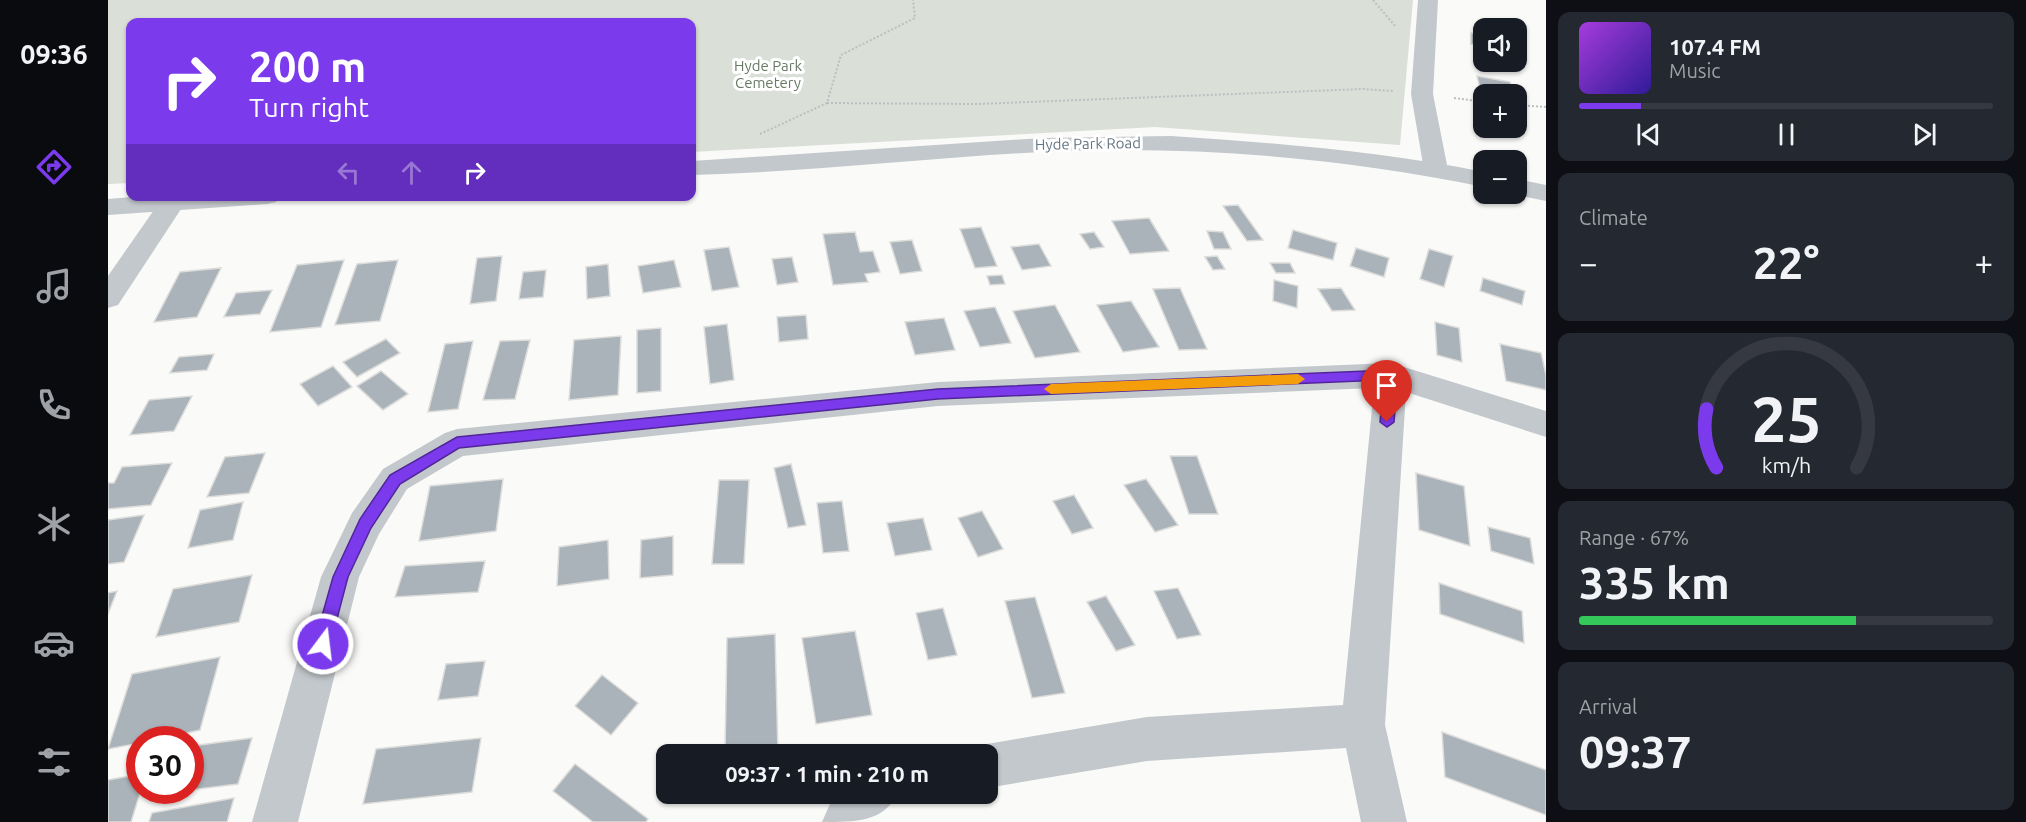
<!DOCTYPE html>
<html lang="en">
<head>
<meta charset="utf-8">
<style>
  body { margin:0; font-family:Ubuntu,sans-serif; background:#242831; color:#f1f3f6; height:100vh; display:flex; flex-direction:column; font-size:22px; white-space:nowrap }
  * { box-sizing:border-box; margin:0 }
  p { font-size:20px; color:#9ea1a6 }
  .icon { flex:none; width:33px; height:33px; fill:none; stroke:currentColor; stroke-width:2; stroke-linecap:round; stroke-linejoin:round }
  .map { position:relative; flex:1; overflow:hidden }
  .sheet { display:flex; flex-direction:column; gap:12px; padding:12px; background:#0d0f14; width:480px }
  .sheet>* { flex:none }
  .hud { position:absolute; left:18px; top:18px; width:570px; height:183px; border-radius:12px; box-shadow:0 2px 4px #0004; background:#7c3aed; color:#fff; overflow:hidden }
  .controls { position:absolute; left:1365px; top:18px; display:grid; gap:12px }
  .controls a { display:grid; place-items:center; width:54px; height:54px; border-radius:12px; background:#171b24; box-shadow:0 2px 4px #0004; font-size:30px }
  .speed { position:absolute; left:18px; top:726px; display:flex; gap:12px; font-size:30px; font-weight:700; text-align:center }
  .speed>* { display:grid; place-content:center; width:78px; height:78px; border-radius:50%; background:#171b24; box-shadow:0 2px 4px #0004; line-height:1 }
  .speed .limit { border:9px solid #d22; background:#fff; color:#111 }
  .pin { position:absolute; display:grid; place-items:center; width:51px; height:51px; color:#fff; margin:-62px -26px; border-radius:50% 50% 50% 0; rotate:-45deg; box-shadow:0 0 6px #0007 }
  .pin .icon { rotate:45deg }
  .me { position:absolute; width:66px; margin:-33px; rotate:15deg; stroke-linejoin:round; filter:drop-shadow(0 0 4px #0008) }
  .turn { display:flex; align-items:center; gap:21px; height:126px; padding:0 24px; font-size:27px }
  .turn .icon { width:78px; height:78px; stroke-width:2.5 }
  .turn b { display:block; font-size:42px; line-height:51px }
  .lanes { display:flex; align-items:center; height:57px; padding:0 24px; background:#0003; justify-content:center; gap:30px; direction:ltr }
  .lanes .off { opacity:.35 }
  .big { font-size:45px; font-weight:700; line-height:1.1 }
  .sheet .tile { flex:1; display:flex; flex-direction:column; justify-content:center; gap:9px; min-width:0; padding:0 21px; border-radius:12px; background:#242831 }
  .sheet .dial { align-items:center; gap:0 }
  .dial svg { height:156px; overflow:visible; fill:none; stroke:#363941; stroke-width:7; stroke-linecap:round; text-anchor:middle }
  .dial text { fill:#f1f3f6; stroke:none }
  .song { display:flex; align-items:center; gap:18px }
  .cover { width:72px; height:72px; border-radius:9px; background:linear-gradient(135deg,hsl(280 70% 55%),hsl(250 70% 35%)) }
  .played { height:6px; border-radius:3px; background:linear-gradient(90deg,#7c3aed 15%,#363941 15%) }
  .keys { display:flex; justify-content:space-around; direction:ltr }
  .heat { display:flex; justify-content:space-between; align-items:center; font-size:33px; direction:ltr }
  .charge { height:9px; border-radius:4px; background:linear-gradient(90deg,#34c759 67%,#363941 0) }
  .trip { position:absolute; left:548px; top:744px; width:342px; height:60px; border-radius:12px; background:#171b24; box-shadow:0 2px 4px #0004; font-weight:700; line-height:60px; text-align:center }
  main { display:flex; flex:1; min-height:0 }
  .tabs { display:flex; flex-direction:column; width:108px; justify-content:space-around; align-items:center; background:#090b0e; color:#9ea1a6 }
  .tabs .icon { width:42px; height:42px }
  .tabs .active { color:#7c3aed }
  .tabs b { font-size:27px; color:#f1f3f6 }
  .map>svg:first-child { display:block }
  .green { fill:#dadfd7 }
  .building { fill:#aab3b9; stroke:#dcdcda; stroke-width:1.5 }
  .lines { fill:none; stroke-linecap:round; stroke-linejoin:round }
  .path { stroke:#bbbfc2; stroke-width:2; stroke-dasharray:2 2; stroke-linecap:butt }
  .minor { fill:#c3c8cc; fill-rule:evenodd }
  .tertiary { fill:#c3c8cc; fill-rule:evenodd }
  .route { fill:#7c3aed; stroke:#51269a; stroke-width:1.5 }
  .slow { fill:#f59e0b }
  .labels { text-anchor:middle; stroke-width:6; stroke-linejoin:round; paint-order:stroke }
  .far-park-label { font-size:15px; fill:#687a64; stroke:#fff }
  .far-street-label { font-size:15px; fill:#657683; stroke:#fff }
</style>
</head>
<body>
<main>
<nav class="tabs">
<b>09:36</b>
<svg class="icon active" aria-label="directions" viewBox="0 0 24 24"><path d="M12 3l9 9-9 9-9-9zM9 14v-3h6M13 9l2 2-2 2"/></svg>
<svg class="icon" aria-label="music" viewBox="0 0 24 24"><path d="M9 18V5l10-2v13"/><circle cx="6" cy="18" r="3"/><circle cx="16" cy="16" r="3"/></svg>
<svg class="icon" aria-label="phone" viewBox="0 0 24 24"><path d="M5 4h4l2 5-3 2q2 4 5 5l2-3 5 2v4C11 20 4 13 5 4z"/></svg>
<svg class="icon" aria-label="climate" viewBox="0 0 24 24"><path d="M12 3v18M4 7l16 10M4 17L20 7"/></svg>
<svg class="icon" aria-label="car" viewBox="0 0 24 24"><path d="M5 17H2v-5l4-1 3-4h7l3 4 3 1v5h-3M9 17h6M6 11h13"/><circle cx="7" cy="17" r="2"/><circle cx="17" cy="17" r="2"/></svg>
<svg class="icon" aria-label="filters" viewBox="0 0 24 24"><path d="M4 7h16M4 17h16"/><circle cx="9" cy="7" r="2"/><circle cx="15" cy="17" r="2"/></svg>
</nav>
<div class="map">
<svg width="1438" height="822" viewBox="0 0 1438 822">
  <rect width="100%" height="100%" fill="#fafaf8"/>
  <path class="green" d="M0,0H1305L1292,145L1047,127L584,152V22H22V183L0,184Z"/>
  <g class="building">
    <path d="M1363,33L1376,36V46L1363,44Z"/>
    <path d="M1369,76L1402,82L1406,94L1372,89Z"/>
    <path d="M1130,205L1155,240L1139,241L1115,206Z"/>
    <path d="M1041,218L1061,251L1022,254L1004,221Z"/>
    <path d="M873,227L889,266L867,268L852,229Z"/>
    <path d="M1185,230L1229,243L1225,260L1180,248Z"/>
    <path d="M1099,231L1115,232L1123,249H1106Z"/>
    <path d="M747,232L752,252L765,251L772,272L757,274L760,282L725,285L715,234Z"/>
    <path d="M986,232L996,247L982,249L972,234Z"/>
    <path d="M804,240L814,271L792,274L782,242Z"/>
    <path d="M931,244L943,266L914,270L903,247Z"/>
    <path d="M621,247L631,287L604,291L596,250Z"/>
    <path d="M1248,248L1281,258L1276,277L1242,266Z"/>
    <path d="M1321,249L1345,256L1336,287L1312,279Z"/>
    <path d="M394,256L388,301L362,304L369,258Z"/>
    <path d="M1109,256L1117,269L1105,270L1097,257Z"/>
    <path d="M684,257L690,282L669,285L664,259Z"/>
    <path d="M236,260L213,327L162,332L189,265Z"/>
    <path d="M290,260L272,321L227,325L249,264Z"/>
    <path d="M566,260L573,287L535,293L530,266Z"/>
    <path d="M1162,263H1182L1187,273H1168Z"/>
    <path d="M500,264L502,296L479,299L478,267Z"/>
    <path d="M113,268L89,317L46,322L72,272Z"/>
    <path d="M438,270L435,297L411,299L415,272Z"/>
    <path d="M894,275L897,284L882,285L879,276Z"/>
    <path d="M1375,278L1417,291L1414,305L1372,291Z"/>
    <path d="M1166,280L1190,286L1189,308L1165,301Z"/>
    <path d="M1072,288L1099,349L1071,350L1045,289Z"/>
    <path d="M1233,288L1247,310L1224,311L1210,289Z"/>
    <path d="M164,290L152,314L116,317L128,293Z"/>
    <path d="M1023,301L1051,347L1015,352L989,305Z"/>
    <path d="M947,305L972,352L927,358L905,311Z"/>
    <path d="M887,307L903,343L872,347L856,311Z"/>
    <path d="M698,315L700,339L671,342L669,317Z"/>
    <path d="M836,318L847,350L807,355L797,322Z"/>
    <path d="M1327,322L1351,328L1354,362L1329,355Z"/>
    <path d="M619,324L626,380L602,384L596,327Z"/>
    <path d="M553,328V391L529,393V330Z"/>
    <path d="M513,336L510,395L461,400L466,340Z"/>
    <path d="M278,339L292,353L249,377L235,362Z"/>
    <path d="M422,340L407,399L375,400L392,341Z"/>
    <path d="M365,341L350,409L320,412L337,344Z"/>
    <path d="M1392,344L1433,353L1438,375V390L1398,381Z"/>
    <path d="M106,354L99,370L62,373L71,357Z"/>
    <path d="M225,366L244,387L210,406L192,384Z"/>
    <path d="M273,371L300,394L275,410L249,386Z"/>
    <path d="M84,396L66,431L22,435L41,400Z"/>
    <path d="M157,453L141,493L99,497L117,457Z"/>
    <path d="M1062,456H1089L1110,514H1081Z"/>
    <path d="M64,463L43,505L0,509V483H6L14,467Z"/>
    <path d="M683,464L698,525L680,528L666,468Z"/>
    <path d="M1308,473L1356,486L1362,546L1311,530Z"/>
    <path d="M395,479L388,531L311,541L322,486Z"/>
    <path d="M1038,479L1070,525L1047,532L1016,485Z"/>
    <path d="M611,480H641L636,564H604Z"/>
    <path d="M966,495L985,528L964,534L945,501Z"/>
    <path d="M734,501L741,551L715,553L709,503Z"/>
    <path d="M135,502L125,540L80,548L92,510Z"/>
    <path d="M874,511L895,549L870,557L850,518Z"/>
    <path d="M36,515L16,562L0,564V520Z"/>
    <path d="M815,518L824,550L787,556L779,523Z"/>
    <path d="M1380,527L1422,538L1426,564L1383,551Z"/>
    <path d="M565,536V575L532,578L533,540Z"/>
    <path d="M500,540L501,579L449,586L451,547Z"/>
    <path d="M377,561L370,592L287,597L297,566Z"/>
    <path d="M144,575L131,622L48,637L65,589Z"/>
    <path d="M1331,583L1414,611L1416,643L1332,614Z"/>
    <path d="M1070,588L1093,635L1069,639L1046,591Z"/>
    <path d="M9,591L0,614V593Z"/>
    <path d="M998,596L1027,645L1008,651L979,602Z"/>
    <path d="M927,597L957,693L924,698L897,601Z"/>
    <path d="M835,608L849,655L820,660L808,613Z"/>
    <path d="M747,631L764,715L708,724L694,638Z"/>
    <path d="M667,634L670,754H617L619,638Z"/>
    <path d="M112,657L92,730L48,740H32V743L0,749L24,674Z"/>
    <path d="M377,661L370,696L330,700L338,664Z"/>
    <path d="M494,675L530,703L503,735L467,706Z"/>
    <path d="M1334,732L1438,770V815L1337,777Z"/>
    <path d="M144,738L130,784L82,790L84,746Z"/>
    <path d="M373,738L364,792L255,804L268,749Z"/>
    <path d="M467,764L540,819L538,822H485L445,791Z"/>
    <path d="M32,774L33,790L23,822H0V780Z"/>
    <path d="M126,798L119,822H41L44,813Z"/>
  </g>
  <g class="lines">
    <g class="path">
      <path d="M1265,0L1288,27"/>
      <path d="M1346,98L1376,102"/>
      <path d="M719,103L869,104L1255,89L1285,91"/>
      <path d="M1408,105L1438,107"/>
      <path d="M652,134L719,103L733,55L807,18L805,0"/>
    </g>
    <g class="minor">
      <path d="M1310,0H1330L1325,94L1340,170L1337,175L1328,177L1319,175L1316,170L1303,94Z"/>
      <path d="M55,197L70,196L77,203L10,305L0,308V276Z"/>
      <path d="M1283,363L1438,411V437L1298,392L1277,725L1299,822H1253L1238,748L1039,761L879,788V754H861L863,750L879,744L1039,717L1235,705L1266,388L830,406L355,456L299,489L271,534L251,577L190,822H144L213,577L244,513L275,469L337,433L349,429L830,382Z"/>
      <path d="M729,794H790C774,822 749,822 714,822L725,797Z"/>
    </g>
    <g class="tertiary">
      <path d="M1063,136C1168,143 1272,151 1376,172V187C1231,157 1080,145 933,152C816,158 700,172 584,175V161L934,138Z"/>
      <path d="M1408,179L1438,185V201L1403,194H1408Z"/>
      <path d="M36,196H172L168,202L159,204L0,215V199Z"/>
    </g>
  </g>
  <path class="route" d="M1283,370L1290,375L1286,422L1279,427L1272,422L1276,380L830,399L351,448L292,484L263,528L240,577L221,649L215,652L209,649L206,644L225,577L252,519L282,475L349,437L830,389Z"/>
  <path class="slow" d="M1190,374L1197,379L1190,384L943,394L936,389L943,384Z"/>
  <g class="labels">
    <g class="far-park-label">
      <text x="660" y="71">Hyde Park<tspan x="660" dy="17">Cemetery</tspan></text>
    </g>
    <g class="far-street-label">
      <text transform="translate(980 144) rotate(-1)" y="5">Hyde Park Road</text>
    </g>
  </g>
</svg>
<div class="controls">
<a><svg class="icon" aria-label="sound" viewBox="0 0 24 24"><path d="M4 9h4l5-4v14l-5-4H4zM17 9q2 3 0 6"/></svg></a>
<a>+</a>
<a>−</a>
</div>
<div class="speed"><div class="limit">30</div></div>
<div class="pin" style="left:1279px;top:422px;background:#d93025"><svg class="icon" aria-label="arrive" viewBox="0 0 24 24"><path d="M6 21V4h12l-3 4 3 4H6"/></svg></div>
<svg class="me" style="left:215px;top:644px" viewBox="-20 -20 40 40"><circle r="17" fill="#7c3aed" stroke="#fff" stroke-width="3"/><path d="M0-11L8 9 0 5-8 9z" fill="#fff"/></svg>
<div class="trip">09:37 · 1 min · 210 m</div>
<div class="hud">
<div class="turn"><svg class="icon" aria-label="right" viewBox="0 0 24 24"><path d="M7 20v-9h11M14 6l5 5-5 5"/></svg><div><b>200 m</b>Turn right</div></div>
<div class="lanes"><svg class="icon off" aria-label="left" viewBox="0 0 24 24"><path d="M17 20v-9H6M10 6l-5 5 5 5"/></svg><svg class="icon off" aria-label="ahead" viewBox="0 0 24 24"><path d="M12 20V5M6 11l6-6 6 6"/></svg><svg class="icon" aria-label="right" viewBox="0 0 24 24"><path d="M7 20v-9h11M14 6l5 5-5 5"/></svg></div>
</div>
</div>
<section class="sheet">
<div class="tile">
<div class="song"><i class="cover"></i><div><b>107.4 FM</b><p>Music</p></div></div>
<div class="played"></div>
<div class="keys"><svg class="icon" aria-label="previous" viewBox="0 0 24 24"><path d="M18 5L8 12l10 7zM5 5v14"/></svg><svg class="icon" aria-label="pause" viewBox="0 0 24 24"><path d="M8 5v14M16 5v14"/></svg><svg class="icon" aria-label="next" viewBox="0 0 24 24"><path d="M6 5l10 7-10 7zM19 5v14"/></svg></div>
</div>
<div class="tile"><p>Climate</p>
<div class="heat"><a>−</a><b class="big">22°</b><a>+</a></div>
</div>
<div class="tile dial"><svg viewBox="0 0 100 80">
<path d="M14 69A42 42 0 1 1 86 69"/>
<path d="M14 69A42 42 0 0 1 9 39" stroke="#7c3aed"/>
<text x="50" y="56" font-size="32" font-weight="700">25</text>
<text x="50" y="72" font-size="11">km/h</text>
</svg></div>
<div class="tile"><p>Range · 67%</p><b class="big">335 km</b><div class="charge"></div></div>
<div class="tile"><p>Arrival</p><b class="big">09:37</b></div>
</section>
</main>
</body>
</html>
